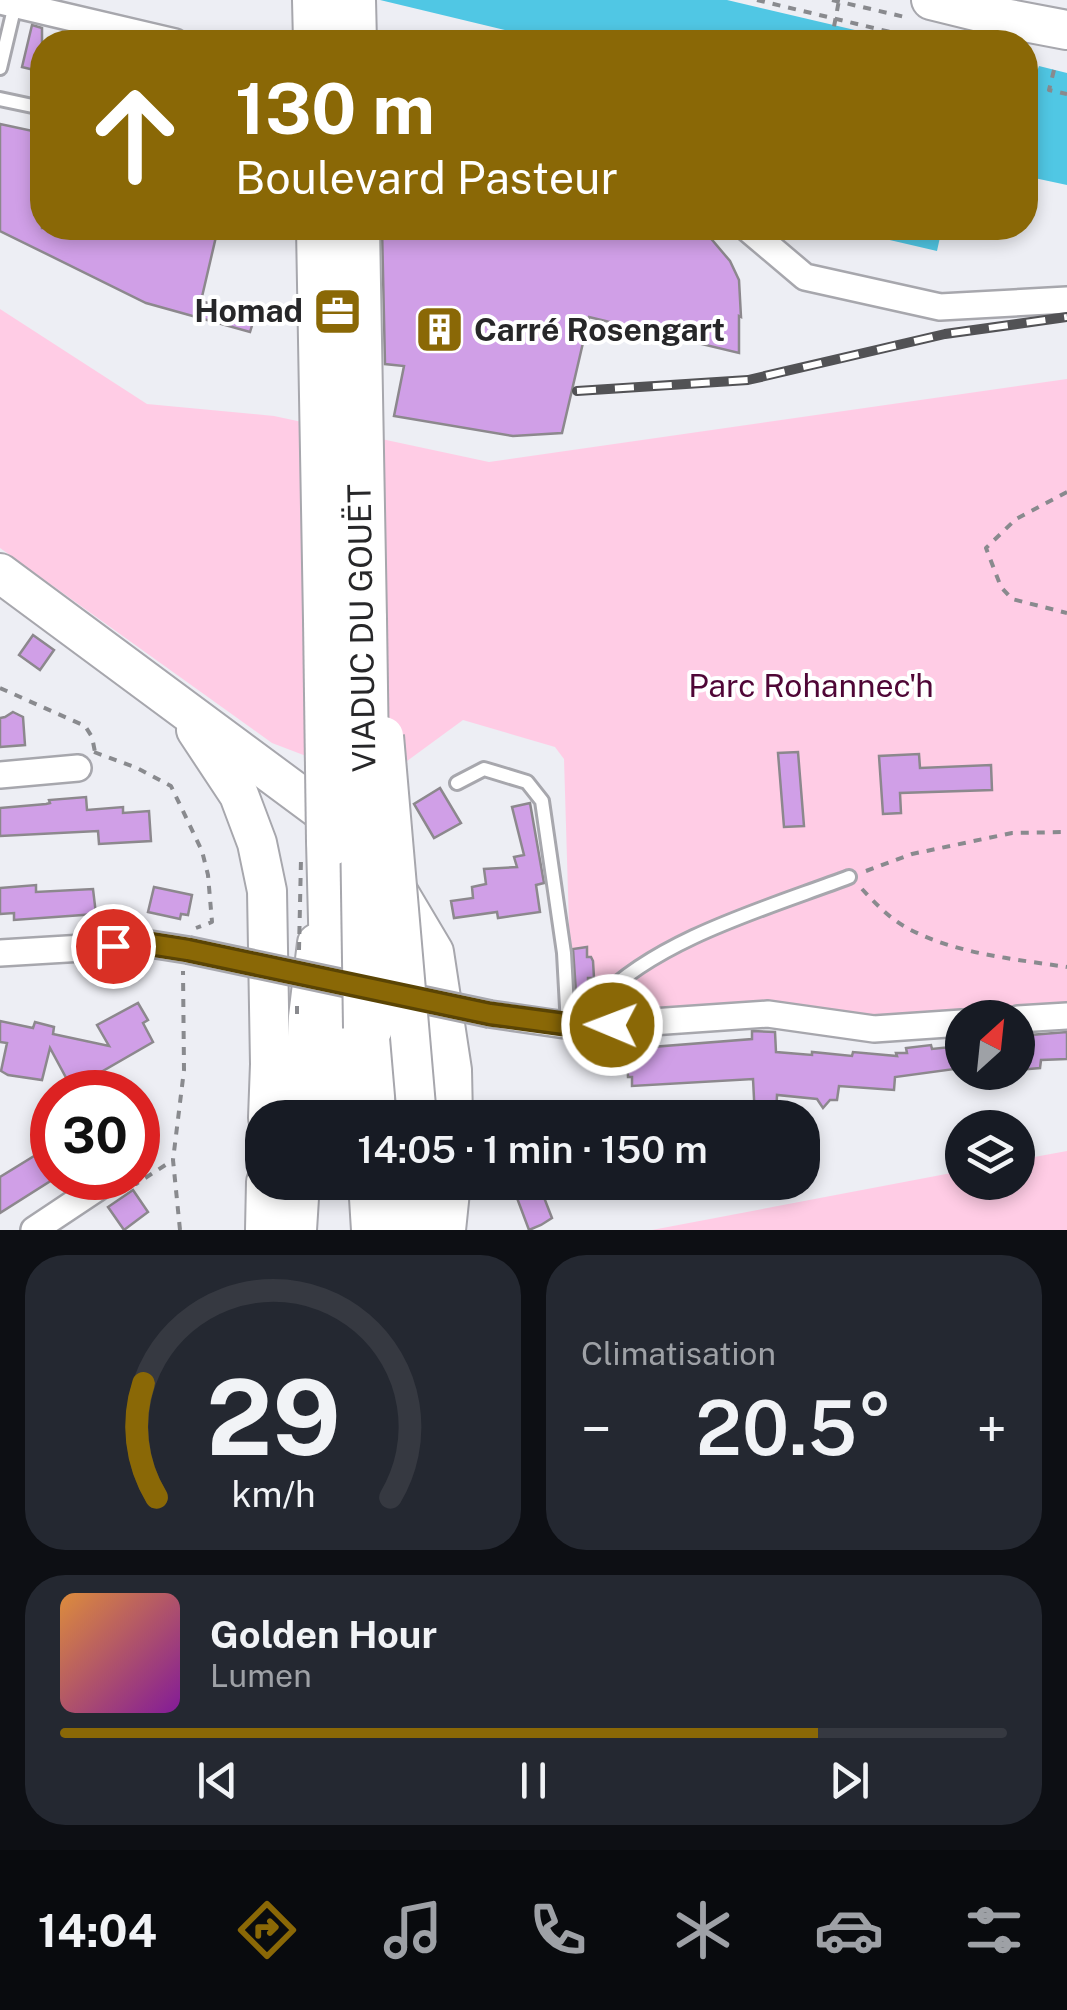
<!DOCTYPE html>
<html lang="fr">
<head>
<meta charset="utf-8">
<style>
  body { margin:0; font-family:"Public Sans",sans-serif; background:#242831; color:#f1f3f6; height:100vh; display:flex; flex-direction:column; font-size:38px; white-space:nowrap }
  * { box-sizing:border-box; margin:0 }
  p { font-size:32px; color:#9ea1a6 }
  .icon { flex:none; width:55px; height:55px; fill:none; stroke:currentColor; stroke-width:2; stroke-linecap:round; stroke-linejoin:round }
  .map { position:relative; height:1230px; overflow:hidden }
  .side { display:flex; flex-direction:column; gap:25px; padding:25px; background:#0d0f14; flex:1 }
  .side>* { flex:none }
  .hud { position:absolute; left:30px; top:30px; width:1008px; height:210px; border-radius:40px; box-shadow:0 5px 15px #0003; background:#8a6806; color:#fff; overflow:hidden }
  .needle { width:65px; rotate:27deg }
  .controls { position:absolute; left:945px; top:1000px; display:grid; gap:20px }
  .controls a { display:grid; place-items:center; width:90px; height:90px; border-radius:50%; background:#171b24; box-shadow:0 5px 15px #0003; font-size:50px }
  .speed { position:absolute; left:30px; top:1070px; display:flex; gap:20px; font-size:50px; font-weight:700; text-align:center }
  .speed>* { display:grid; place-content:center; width:130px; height:130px; border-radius:50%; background:#171b24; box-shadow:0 5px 15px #0003; line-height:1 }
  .speed .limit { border:15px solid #d22; background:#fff; color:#111 }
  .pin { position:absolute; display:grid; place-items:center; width:85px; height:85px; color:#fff; margin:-42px; border:5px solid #fff; border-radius:50%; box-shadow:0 2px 10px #0007 }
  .me { position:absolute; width:110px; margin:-55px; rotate:271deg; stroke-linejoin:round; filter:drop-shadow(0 0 8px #0008) }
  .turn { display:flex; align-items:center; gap:35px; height:210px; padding:0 40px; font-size:45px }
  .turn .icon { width:130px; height:130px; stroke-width:2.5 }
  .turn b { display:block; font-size:70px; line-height:85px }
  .big { font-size:75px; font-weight:600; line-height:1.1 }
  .side .tile { flex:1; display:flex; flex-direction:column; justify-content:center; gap:15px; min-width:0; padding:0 35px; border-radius:40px; background:#242831 }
  .side .dial { align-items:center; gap:0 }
  .dial svg { height:260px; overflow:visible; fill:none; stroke:#363941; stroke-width:7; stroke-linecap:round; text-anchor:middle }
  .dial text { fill:#f1f3f6; stroke:none }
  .song { display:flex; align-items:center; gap:30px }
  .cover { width:120px; height:120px; border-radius:15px; background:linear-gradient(135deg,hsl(30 70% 55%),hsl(290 70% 35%)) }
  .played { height:10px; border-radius:5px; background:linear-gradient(90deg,#8a6806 80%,#363941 80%) }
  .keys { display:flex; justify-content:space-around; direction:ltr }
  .heat { display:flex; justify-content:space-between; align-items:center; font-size:55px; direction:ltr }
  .side .tiles { flex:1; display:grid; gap:25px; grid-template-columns:1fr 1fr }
  .tile:last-child { grid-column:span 2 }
  .trip { position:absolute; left:245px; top:1100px; width:575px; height:100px; border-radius:40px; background:#171b24; box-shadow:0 5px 15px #0003; font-weight:600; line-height:100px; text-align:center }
  .menu { display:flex; height:160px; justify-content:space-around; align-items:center; background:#090b0e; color:#9ea1a6 }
  .menu .icon { width:70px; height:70px }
  .menu .selected { color:#8a6806 }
  .menu b { font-size:45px; color:#f1f3f6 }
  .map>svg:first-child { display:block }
  .green { fill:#ffcce5 }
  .water { fill:#50c7e4 }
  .building { fill:#d09fe7; stroke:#8c888d; stroke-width:2.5 }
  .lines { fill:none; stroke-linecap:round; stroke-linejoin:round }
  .lane-casing { stroke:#a7a7ad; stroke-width:18 }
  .street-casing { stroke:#a7a7ad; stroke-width:30 }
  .secondary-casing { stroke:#a7a7ad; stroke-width:42 }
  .highway-casing { stroke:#a7a7ad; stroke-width:52 }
  .path { stroke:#898a8e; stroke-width:4; stroke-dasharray:8 8; stroke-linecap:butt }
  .lane { stroke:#fff; stroke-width:12 }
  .street { stroke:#fff; stroke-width:25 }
  .secondary { stroke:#fff; stroke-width:38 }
  .highway { stroke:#fff; stroke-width:48 }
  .rail-casing { stroke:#525255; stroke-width:10 }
  .rail { stroke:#fff; stroke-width:6; stroke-dasharray:19; stroke-linecap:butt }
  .street-bridge-casing { stroke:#a7a7ad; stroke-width:30; stroke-linecap:butt }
  .secondary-bridge-casing { stroke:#a7a7ad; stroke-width:42; stroke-linecap:butt }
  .highway-bridge-casing { stroke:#a7a7ad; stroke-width:52; stroke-linecap:butt }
  .path-bridge { stroke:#898a8e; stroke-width:4; stroke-dasharray:8 8; stroke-linecap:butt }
  .street-bridge { stroke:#fff; stroke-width:25 }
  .secondary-bridge { stroke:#fff; stroke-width:38 }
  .highway-bridge { stroke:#fff; stroke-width:48 }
  .route-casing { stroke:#5a4404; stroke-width:25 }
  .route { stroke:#8a6806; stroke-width:18 }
  .labels { text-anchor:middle; stroke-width:8; stroke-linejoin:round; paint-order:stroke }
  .poi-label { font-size:32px; font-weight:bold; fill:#272729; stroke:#fff; text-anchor:end }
  .street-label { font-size:32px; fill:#272729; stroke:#fff }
  .park-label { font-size:32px; fill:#4f0636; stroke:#fff }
</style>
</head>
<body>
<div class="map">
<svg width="1067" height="1230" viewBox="0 0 1067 1230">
  <rect width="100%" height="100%" fill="#edeef4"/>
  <g class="green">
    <path d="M0,309L147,404L274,416L489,462L1067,379V1006L886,1018L758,1002L606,1013L590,994L571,992L564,759L555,747L463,720L377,783L272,743L0,548Z"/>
    <path d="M1067,1151V1230H652L962,1171V1182H1018V1160Z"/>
  </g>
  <g class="water">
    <path d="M380,0H727L906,42H555Z"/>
    <path d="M1039,66L1067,73V185L1025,176V71L1036,74Z"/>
    <path d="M838,228H942L937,251Z"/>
  </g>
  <g class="building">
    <path d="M32,25L42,28V72L22,67Z"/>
    <path d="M0,124L42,133V228H218L201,301L255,316L250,332L146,303L0,231Z"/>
    <path d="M382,228H702L730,261L739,280L741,317L739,316V353L589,317L562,433L513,436L394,416L404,366L385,364Z"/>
    <path d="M33,635L54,650L40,670L19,655Z"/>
    <path d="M13,712L23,717L25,745L0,747V718L5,717Z"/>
    <path d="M798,752L804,826L784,827L778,753Z"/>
    <path d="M919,754L920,768L991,765L992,790L900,793L901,813L883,814L879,756Z"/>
    <path d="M440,788L461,823L434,838L414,804Z"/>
    <path d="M86,797L87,810L123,807V813L149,811L151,841L99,844L98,831L0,836V808L46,804L50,803L49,800Z"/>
    <path d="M530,803L544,883L536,885L540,912L498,918L497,912L454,918L451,901L473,898L472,887L486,884L484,869L517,867L514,857L524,855L512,807Z"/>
    <path d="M36,885V892L93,889L96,914L14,920V913L0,914V888Z"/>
    <path d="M154,887L192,895L188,915L181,914L180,919L148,912Z"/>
    <path d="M587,947V957H591L593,961L594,978H588V990L576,992L573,949Z"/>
    <path d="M138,1003L148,1020L143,1023L153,1042L82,1083L80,1079L70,1085L50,1048L42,1080L8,1075L1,1071L7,1043L0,1042V1021L33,1028L35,1022L54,1027L53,1034L109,1046L97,1025Z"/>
    <path d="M752,1031L775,1032L776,1052L812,1055V1052L852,1056L853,1052L897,1056L896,1053H907L906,1048L931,1045L932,1049L962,1046V1068L895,1077L894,1090L839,1086L837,1100H830L823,1108L817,1099L777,1095L776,1118H755L753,1079L632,1086V1077H628L627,1049L752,1039Z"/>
    <path d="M1067,1032V1059L1041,1060L1040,1068L1018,1070V1036Z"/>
    <path d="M52,1145V1180L0,1213V1177Z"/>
    <path d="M511,1182H538L552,1218L541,1225L529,1230Z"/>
    <path d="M133,1190L148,1212L124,1230L108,1207Z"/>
  </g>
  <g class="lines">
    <defs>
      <g id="lane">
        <path d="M0,68L15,5"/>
        <path d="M0,99L42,108"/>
        <path d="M457,783L484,769L527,782L542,801L564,953L568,1025"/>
        <path d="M580,1025C586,1017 591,1007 599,1000C659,938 770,907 849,877"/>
      </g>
      <g id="street">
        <path d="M0,1L175,42"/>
        <path d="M747,228L805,277L940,307L1067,300"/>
        <path d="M0,775L78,768"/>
        <path d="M0,953L150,944L188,950"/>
        <path d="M490,1014L579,1027L768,1014L874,1029L962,1023"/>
        <path d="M1018,1019L1067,1016"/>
        <path d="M34,1230L106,1182"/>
      </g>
      <g id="secondary">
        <path d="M931,0L1004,18L1067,30"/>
        <path d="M0,573L347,830"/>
        <path d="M196,730L239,795L257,843L267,891L270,1064L268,1118"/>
        <path d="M393,883L434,952L452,1070L453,1118"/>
        <path d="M303,1118L308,1017L317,943"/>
        <path d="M265,1230L266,1182"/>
        <path d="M297,1230L300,1182"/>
        <path d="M415,1230L418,1182"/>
        <path d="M446,1230L451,1182"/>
      </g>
      <g id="highway">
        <path d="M317,0L318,42"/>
        <path d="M351,0L352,42"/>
        <path d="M321,228L328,620"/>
        <path d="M355,228L362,619"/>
        <path d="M331,841L338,1118"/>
        <path d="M368,1028L371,1118"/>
        <path d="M373,1182L376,1230"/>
      </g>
    </defs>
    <use href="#lane" class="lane-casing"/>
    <use href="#street" class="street-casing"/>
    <use href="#secondary" class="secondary-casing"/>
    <use href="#highway" class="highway-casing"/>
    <g class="path">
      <path d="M757,0L932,42"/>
      <path d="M832,0L905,17"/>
      <path d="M837,11L839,0"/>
      <path d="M1025,65L1036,67"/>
      <path d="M1054,70L1049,90L1067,94"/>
      <path d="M1067,492L1016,519L986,548L1001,587L1012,599L1067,613"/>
      <path d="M0,688L85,726L92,737L95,752"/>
      <path d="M94,752L137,768L171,786L202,851L208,875L212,922L196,928"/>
      <path d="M866,871L912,854L1012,833L1067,832"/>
      <path d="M862,889C876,904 890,919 909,929C957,954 1014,959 1067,967"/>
      <path d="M131,1184H136L173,1160"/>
      <path d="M180,1230L173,1160L184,1070L183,971"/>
    </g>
    <use href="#lane" class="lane"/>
    <use href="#street" class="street"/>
    <use href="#secondary" class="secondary"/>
    <use href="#highway" class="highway"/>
    <defs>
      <path id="rail" d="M577,391L748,380L945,334L1067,317"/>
    </defs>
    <use href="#rail" class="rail-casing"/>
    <use href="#rail" class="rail"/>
    <defs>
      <path id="street-bridge" d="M188,950L490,1014"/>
      <path id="secondary-bridge" d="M384,736L417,1118"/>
      <g id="highway-bridge">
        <path d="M362,619L368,1028"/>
        <path d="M328,620L331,841"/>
      </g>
    </defs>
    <use href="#street-bridge" class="street-bridge-casing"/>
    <use href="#secondary-bridge" class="secondary-bridge-casing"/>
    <use href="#highway-bridge" class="highway-bridge-casing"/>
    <g class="path-bridge">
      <path d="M831,42L837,11"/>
      <path d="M299,950L301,859"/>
      <path d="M297,1014V999"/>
    </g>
    <use href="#street-bridge" class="street-bridge"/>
    <use href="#secondary-bridge" class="secondary-bridge"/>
    <use href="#highway-bridge" class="highway-bridge"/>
  </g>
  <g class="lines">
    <defs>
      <path id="route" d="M113,946L150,944L188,950L490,1014L579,1026L612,1025"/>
    </defs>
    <use href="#route" class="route-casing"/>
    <use href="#route" class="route"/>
  </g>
  <defs>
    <symbol id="office-square" viewBox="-11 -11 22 22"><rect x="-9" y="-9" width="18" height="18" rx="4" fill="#8a6806" stroke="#fff"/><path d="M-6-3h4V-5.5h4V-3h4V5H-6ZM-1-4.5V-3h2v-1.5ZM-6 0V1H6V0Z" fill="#fff"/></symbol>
    <symbol id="building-square" viewBox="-11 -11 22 22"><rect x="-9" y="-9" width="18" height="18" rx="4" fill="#8a6806" stroke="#fff"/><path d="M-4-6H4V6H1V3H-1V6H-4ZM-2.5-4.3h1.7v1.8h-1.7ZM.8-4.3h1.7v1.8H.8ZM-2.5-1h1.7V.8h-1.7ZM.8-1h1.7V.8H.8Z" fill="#fff"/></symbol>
  </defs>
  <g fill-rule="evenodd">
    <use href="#office-square" x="310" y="284" width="55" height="55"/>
    <use href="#building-square" x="412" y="302" width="55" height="55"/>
  </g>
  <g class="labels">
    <g class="poi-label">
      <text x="303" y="322">Homad</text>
      <text x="474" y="341" text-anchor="start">Carré Rosengart</text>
    </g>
    <g class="street-label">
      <text transform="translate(362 628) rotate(-91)" y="11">VIADUC DU GOUËT</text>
    </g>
    <g class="park-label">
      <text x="811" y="697">Parc Rohannec'h</text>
    </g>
  </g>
</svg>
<div class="controls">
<a><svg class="needle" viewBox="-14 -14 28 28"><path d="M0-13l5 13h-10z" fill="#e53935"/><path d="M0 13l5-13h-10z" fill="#9ea1a6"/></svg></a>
<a><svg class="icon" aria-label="layers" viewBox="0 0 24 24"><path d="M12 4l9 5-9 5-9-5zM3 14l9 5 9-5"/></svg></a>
</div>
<div class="speed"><div class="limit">30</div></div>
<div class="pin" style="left:113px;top:946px;background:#d93025"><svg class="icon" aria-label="arrive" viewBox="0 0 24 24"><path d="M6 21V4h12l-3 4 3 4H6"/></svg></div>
<svg class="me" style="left:612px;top:1025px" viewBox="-20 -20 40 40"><circle r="17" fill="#8a6806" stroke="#fff" stroke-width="3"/><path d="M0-11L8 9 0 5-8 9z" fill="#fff"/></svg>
<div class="trip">14:05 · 1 min · 150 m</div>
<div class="hud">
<div class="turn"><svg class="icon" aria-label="ahead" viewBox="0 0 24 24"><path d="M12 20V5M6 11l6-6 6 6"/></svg><div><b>130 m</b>Boulevard Pasteur</div></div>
</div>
</div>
<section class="side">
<div class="tiles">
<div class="tile dial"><svg viewBox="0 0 100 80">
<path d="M14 69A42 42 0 1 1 86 69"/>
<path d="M14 69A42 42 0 0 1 10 34" stroke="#8a6806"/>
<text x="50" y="56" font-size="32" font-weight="700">29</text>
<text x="50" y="72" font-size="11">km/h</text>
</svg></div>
<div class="tile"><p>Climatisation</p>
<div class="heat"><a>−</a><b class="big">20.5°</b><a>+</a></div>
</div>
<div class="tile">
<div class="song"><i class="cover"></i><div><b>Golden Hour</b><p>Lumen</p></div></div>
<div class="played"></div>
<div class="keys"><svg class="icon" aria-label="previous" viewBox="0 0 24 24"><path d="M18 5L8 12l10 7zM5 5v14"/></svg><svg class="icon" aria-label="pause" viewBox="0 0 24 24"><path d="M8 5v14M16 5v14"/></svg><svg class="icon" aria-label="next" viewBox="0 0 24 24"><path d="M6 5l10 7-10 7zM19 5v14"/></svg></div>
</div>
</div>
</section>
<nav class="menu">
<b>14:04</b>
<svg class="icon selected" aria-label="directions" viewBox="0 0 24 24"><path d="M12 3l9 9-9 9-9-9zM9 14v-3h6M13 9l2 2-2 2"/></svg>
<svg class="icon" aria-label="music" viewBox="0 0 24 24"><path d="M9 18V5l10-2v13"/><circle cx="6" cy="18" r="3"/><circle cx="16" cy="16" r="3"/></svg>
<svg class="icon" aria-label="phone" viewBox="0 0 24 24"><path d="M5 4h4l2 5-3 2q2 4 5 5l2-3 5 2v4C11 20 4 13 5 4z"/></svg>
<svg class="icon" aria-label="climate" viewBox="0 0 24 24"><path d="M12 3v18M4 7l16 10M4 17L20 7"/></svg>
<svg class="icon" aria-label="car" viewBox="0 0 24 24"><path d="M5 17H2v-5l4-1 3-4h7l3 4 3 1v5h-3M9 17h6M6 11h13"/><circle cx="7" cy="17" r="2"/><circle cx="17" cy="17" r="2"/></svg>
<svg class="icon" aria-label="filters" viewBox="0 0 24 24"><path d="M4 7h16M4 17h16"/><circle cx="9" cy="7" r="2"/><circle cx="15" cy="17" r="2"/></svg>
</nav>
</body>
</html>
